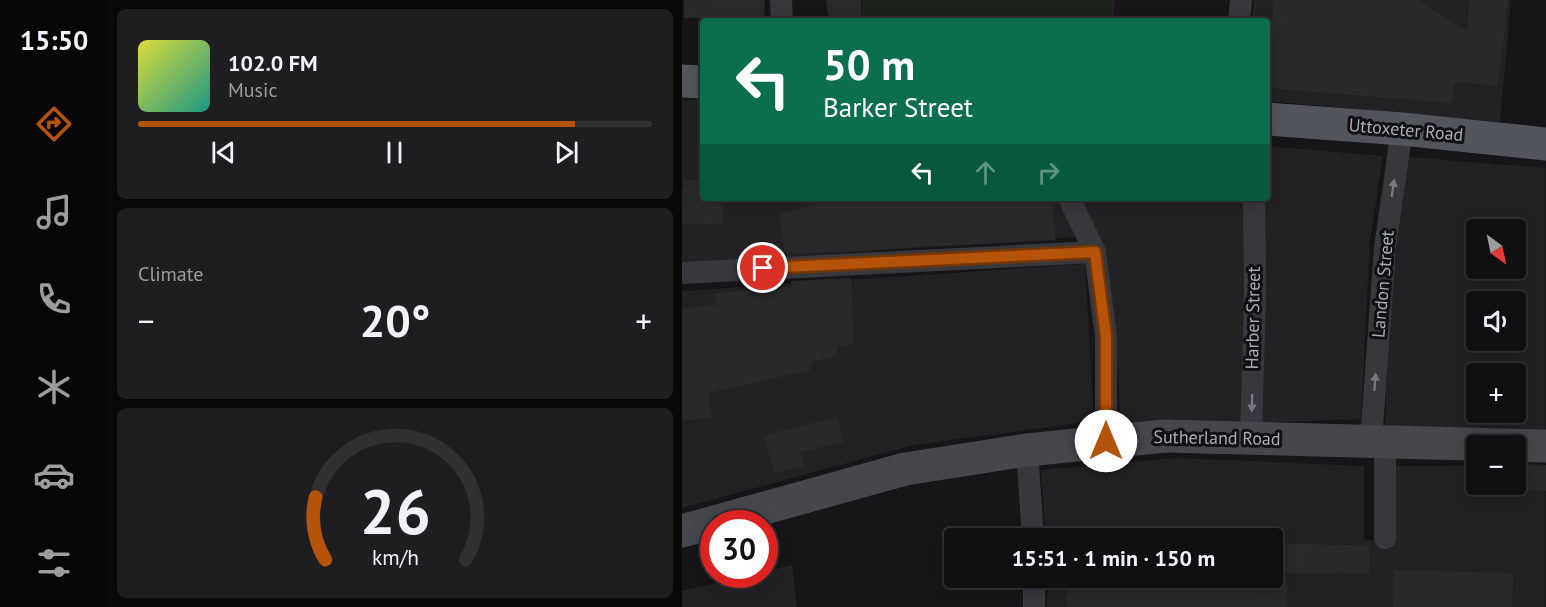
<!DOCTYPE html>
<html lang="en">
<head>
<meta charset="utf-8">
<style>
  body { margin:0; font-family:"PT Sans",sans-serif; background:#1e1e20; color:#f1f3f6; height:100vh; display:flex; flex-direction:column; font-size:22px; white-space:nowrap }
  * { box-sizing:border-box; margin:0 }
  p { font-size:20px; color:#9c9d9f }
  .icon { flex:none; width:33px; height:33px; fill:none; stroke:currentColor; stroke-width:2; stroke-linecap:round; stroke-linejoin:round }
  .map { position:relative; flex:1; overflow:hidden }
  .panel { display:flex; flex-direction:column; gap:9px; padding:9px; background:#09090a; width:574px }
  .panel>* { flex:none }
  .banner { position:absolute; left:18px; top:18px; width:570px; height:183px; border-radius:6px; box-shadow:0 3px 15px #0003,0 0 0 2px #303032; background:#0b6e4f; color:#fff; overflow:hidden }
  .needle { width:39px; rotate:147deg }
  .tools { position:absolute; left:784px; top:219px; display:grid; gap:12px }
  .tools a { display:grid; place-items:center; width:60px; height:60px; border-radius:6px; background:#101012; box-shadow:0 3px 15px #0003,0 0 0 2px #303032; font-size:30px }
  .speed { position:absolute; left:18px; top:510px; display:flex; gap:12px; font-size:30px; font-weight:700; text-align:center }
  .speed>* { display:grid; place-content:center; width:78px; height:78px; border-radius:50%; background:#101012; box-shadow:0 3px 15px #0003,0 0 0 2px #303032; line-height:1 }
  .speed .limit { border:9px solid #d22; background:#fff; color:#111 }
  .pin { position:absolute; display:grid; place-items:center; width:51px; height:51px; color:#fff; margin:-26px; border:3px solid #fff; border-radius:50%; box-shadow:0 2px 6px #0007 }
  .me { position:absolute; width:66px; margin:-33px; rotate:0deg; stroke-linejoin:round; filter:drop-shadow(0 0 4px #0008) }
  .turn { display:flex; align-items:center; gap:21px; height:126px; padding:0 24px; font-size:27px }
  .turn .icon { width:78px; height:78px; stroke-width:2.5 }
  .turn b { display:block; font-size:42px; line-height:51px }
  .lanes { display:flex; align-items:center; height:57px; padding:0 24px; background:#0003; justify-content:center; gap:30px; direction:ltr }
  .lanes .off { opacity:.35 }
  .big { font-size:45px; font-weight:700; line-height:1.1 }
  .panel .card { flex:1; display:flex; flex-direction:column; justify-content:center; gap:9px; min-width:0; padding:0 21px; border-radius:9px; background:#1e1e20 }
  .panel .dial { align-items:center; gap:0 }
  .dial svg { height:156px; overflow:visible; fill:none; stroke:#303032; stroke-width:7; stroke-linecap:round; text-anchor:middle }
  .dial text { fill:#f1f3f6; stroke:none }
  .song { display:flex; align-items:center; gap:18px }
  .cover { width:72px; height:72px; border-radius:9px; background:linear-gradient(135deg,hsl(60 70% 55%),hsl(170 70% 35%)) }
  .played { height:6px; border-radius:3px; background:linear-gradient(90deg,#b45309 85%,#303032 85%) }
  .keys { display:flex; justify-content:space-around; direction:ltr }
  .heat { display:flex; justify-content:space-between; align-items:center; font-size:33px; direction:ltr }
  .trip { position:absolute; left:262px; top:528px; width:339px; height:60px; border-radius:6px; background:#101012; box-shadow:0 3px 15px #0003,0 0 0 2px #303032; font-weight:700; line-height:60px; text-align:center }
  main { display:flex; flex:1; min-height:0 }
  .dock { display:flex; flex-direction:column; width:108px; justify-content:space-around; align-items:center; background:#060607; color:#9c9d9f }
  .dock .icon { width:42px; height:42px }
  .dock .selected { color:#b45309 }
  .dock b { font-size:27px; color:#f1f3f6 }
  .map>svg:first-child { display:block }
  .built { fill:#222225; fill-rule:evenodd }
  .green { fill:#1c231d }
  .building { fill:#29292c }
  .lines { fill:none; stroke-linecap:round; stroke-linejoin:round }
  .street { stroke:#37383d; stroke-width:22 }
  .secondary { stroke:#45474d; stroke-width:33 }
  .primary { stroke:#53555c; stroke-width:33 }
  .oneway { fill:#757881 }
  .route-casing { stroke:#753606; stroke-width:15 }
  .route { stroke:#b45309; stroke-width:10 }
  .labels { text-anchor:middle; stroke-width:6; stroke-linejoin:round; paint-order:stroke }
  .street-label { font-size:18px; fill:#a8adb8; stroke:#111113 }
</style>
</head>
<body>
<main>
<nav class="dock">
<b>15:50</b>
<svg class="icon selected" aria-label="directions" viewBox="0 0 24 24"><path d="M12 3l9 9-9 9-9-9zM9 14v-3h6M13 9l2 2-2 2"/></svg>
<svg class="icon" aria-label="music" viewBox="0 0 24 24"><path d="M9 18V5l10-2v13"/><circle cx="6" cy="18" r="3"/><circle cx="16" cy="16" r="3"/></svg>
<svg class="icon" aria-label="phone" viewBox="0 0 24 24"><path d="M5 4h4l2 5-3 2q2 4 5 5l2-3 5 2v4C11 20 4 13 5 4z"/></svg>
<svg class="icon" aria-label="climate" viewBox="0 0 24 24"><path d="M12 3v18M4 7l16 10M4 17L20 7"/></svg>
<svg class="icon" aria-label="car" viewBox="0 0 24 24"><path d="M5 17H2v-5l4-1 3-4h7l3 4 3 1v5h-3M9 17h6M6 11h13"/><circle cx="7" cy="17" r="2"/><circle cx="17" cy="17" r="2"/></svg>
<svg class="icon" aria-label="filters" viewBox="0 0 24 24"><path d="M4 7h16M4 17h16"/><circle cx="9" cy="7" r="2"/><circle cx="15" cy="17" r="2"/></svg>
</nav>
<section class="panel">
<div class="card">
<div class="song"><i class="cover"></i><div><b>102.0 FM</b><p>Music</p></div></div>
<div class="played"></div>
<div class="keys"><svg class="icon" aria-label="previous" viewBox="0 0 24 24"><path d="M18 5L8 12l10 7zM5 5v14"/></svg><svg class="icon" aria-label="pause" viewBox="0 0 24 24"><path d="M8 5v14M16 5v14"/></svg><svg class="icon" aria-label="next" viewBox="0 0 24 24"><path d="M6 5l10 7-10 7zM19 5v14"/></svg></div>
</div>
<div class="card"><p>Climate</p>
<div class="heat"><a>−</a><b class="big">20°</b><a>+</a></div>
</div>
<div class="card dial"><svg viewBox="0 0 100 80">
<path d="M14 69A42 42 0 1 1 86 69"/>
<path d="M14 69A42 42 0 0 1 9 37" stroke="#b45309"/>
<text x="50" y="56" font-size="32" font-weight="700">26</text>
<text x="50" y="72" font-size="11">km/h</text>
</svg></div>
</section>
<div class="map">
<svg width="864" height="607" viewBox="0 0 864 607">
  <rect width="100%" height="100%" fill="#161618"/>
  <g class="built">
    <path d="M572,0H829L818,122L585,101V21H570Z"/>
    <path d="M0,100H21V198H379L393,237L0,264Z"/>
    <path d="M585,146L701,156L688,240L679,419L439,428L434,340L396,198H585Z"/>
    <path d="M726,157L863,168V429L703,426L707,306ZM795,230H834V268H795ZM795,302H834V340H795ZM795,374H834V412H795Z"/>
    <path d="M403,264L412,421L232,445L0,508V291Z"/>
    <path d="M494,458L682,466V540L712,542L714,466H795V484H834V467H863V607H365L366,578H591V538H364L359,470Z"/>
    <path d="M110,565L115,607H0V591L68,575L82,574L83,571Z"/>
  </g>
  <path class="green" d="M180,0H433L431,21H180Z"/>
  <g class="building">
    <path d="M2,0H83L82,19L2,18Z"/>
    <path d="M144,0H179V21H147Z"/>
    <path d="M592,0H736L785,31L788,0H826L816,86L772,82L770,103L585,88Z"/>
    <path d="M2,180H21V198H41V224H0V188H2Z"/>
    <path d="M156,198H371L373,240L104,254L97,214Z"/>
    <path d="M169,278L172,344L155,346V357L131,361L128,370L27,393L29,418L0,421V308L34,305L33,293L110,287L109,281Z"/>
    <path d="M155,417L161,442L119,452L122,466L92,473L82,435Z"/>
    <path d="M841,464L864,465V491L840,489Z"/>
    <path d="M591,543L687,546V574L591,573Z"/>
    <path d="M712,570L831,573L830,607H711Z"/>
    <rect x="385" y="578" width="220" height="29"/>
  </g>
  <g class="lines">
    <g class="street">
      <path d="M99,0L100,21"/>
      <path d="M557,21L559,0"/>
      <path d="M387,198L413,252L424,337V441"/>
      <path d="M0,273L413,252"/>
      <path d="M569,439L573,292L572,198"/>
      <path d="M689,441L703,248L720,129"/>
      <path d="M703,441V538"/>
      <path d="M345,450L351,538"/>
      <path d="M352,578V607"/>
    </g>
    <path class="secondary" d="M0,531L223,469L345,450L483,436L864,446"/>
    <g class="primary">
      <path d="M0,81L21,82"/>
      <path d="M585,119L720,129L864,144"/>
    </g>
  </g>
  <defs><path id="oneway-solid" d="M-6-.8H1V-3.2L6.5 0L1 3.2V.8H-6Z" transform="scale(1.5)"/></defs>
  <g class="oneway">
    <use href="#oneway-solid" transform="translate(711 188) rotate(-82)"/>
    <use href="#oneway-solid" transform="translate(693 382) rotate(-86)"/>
    <use href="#oneway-solid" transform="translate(570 403) rotate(91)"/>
  </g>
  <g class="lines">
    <defs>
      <path id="route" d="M81,268L413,252L424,337V441"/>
    </defs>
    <use href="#route" class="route-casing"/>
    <use href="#route" class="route"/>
  </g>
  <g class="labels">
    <g class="street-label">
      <text transform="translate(724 130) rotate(5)" y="6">Uttoxeter Road</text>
      <text transform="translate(701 284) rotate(-85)" y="6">Landon Street</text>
      <text transform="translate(571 318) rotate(-89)" y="6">Harber Street</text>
      <text transform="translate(535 438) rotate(1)" y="6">Sutherland Road</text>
    </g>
  </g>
</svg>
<div class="tools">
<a><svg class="needle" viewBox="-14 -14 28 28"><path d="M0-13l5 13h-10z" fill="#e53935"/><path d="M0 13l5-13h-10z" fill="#9c9d9f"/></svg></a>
<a><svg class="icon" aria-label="sound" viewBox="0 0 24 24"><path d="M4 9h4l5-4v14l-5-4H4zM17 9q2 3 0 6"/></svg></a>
<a>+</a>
<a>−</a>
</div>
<div class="speed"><div class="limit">30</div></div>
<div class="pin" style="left:81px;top:268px;background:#d93025"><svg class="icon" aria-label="arrive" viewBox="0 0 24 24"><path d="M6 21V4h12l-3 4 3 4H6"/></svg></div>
<svg class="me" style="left:424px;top:441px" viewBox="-20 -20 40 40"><circle r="19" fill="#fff"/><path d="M0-13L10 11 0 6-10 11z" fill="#b45309"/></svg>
<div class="trip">15:51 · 1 min · 150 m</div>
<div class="banner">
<div class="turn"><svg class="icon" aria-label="left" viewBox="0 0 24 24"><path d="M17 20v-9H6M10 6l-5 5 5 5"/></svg><div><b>50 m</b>Barker Street</div></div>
<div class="lanes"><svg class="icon" aria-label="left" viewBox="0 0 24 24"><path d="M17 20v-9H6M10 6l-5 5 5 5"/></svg><svg class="icon off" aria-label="ahead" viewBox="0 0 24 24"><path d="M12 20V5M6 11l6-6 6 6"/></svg><svg class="icon off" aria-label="right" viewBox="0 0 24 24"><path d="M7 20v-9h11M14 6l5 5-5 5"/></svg></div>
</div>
</div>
</main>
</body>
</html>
